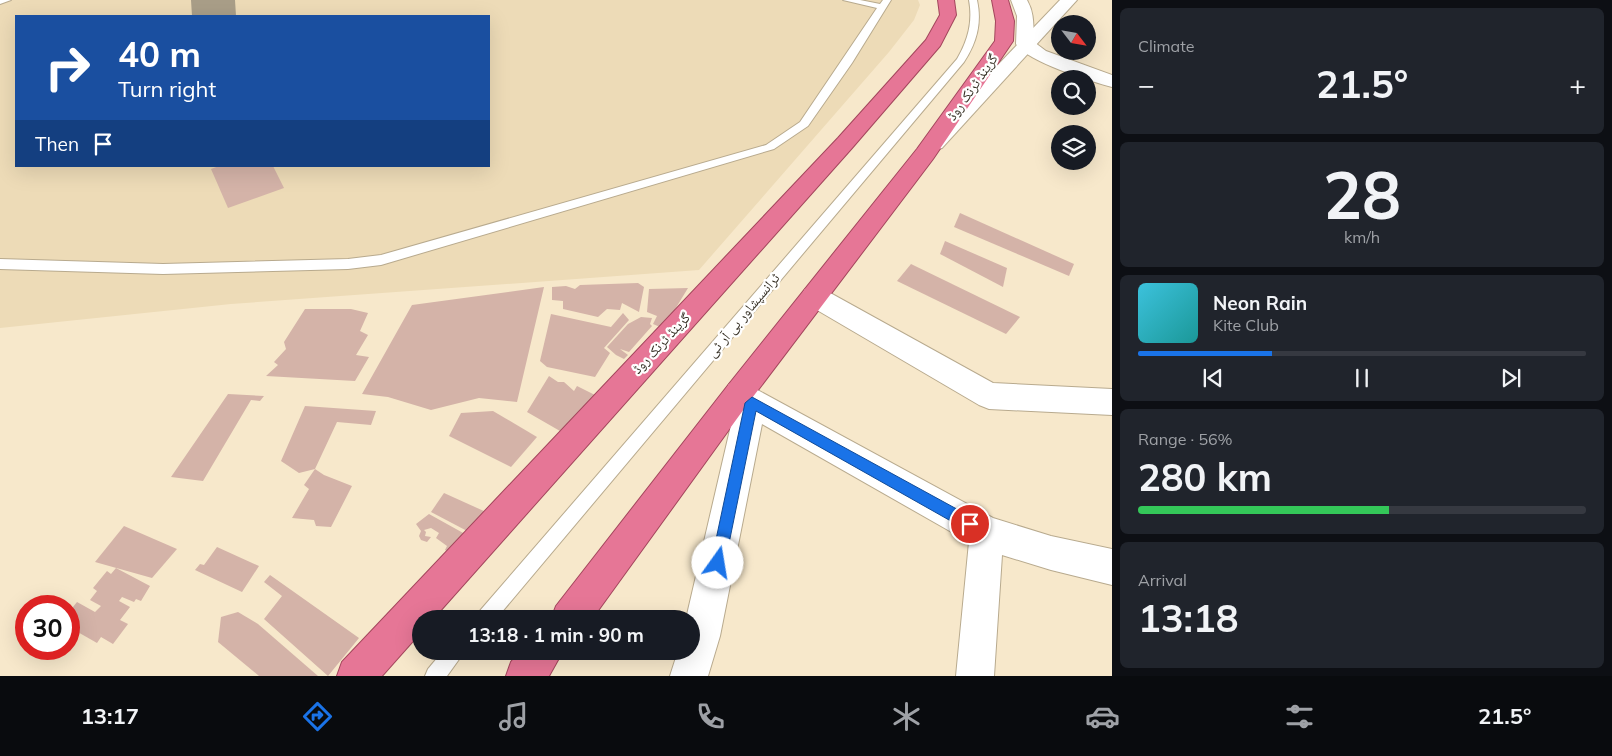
<!DOCTYPE html>
<html lang="en">
<head>
<meta charset="utf-8">
<style>
  body { margin:0; font-family:Mulish,"Noto Naskh Arabic",sans-serif; background:#20242c; color:#f1f3f6; height:100vh; display:flex; flex-direction:column; font-size:19px; white-space:nowrap }
  * { box-sizing:border-box; margin:0 }
  p { font-size:16px; color:#9ea1a6 }
  .icon { flex:none; width:28px; height:28px; fill:none; stroke:currentColor; stroke-width:2; stroke-linecap:round; stroke-linejoin:round }
  .map { position:relative; flex:1; overflow:hidden }
  .drawer { display:flex; flex-direction:column; gap:8px; padding:8px; background:#0d0f14; width:500px }
  .drawer>* { flex:none }
  .top-card { position:absolute; left:15px; top:15px; width:475px; height:152px; border-radius:0px; box-shadow:0 5px 20px #0002; background:#1a4fa0; color:#fff; overflow:hidden }
  .needle { width:32px; rotate:121deg }
  .controls { position:absolute; left:1051px; top:15px; display:grid; gap:10px }
  .controls a { display:grid; place-items:center; width:45px; height:45px; border-radius:50%; background:#171b24; box-shadow:0 5px 20px #0002; font-size:25px }
  .speed { position:absolute; left:15px; top:595px; display:flex; gap:10px; font-size:25px; font-weight:700; text-align:center }
  .speed>* { display:grid; place-content:center; width:65px; height:65px; border-radius:50%; background:#171b24; box-shadow:0 5px 20px #0002; line-height:1 }
  .speed .limit { border:8px solid #d22; background:#fff; color:#111 }
  .pin { position:absolute; display:grid; place-items:center; width:42px; height:42px; color:#fff; margin:-21px; border:2px solid #fff; border-radius:50%; box-shadow:0 1px 5px #0007 }
  .me { position:absolute; width:55px; margin:-28px; rotate:13deg; stroke-linejoin:round; filter:drop-shadow(0 0 4px #0008) }
  .turn { display:flex; align-items:center; gap:18px; height:105px; padding:0 20px; font-size:22px }
  .turn .icon { width:65px; height:65px; stroke-width:2.5 }
  .turn b { display:block; font-size:35px; line-height:42px }
  .then { display:flex; align-items:center; height:48px; padding:0 20px; background:#0003; gap:10px; font-size:19px }
  .big { font-size:38px; font-weight:700; line-height:1.1 }
  .drawer .widget { flex:1; display:flex; flex-direction:column; justify-content:center; gap:8px; min-width:0; padding:0 18px; border-radius:8px; background:#20242c }
  .drawer .dial { align-items:center; gap:0 }
  .dial b { font-size:65px; line-height:1 }
  .song { display:flex; align-items:center; gap:15px }
  .cover { width:60px; height:60px; border-radius:8px; background:linear-gradient(135deg,hsl(190 70% 55%),hsl(180 70% 35%)) }
  .played { height:5px; border-radius:2px; background:linear-gradient(90deg,#1a73e8 30%,#363941 30%) }
  .keys { display:flex; justify-content:space-around; direction:ltr }
  .heat { display:flex; justify-content:space-between; align-items:center; font-size:28px; direction:ltr }
  .charge { height:8px; border-radius:4px; background:linear-gradient(90deg,#34c759 56%,#363941 0) }
  .trip { position:absolute; left:412px; top:610px; width:288px; height:50px; border-radius:25px; background:#171b24; box-shadow:0 5px 20px #0002; font-weight:700; line-height:50px; text-align:center }
  .tab-bar { display:flex; height:80px; justify-content:space-around; align-items:center; background:#090b0e; color:#9ea1a6 }
  .tab-bar .icon { width:35px; height:35px }
  .tab-bar .current { color:#1a73e8 }
  .tab-bar b { font-size:22px; color:#f1f3f6 }
  main { display:flex; flex:1; min-height:0 }
  .map>svg:first-child { display:block }
  .built { fill:#eddbb7; fill-rule:evenodd }
  .lines { fill:none; stroke-linecap:round; stroke-linejoin:round }
  .taxiway { fill:#a99e88; fill-rule:evenodd }
  .building { fill:#d4b3a8 }
  .service-casing { stroke:#b8aa8e; stroke-width:2 }
  .minor-casing { stroke:#b8aa8e; stroke-width:2 }
  .tertiary-casing { stroke:#b8aa8e; stroke-width:2 }
  .trunk-casing { stroke:#a3465c; stroke-width:2 }
  .service { fill:#fff; fill-rule:evenodd }
  .minor { fill:#fff; fill-rule:evenodd }
  .tertiary { fill:#fff; fill-rule:evenodd }
  .trunk { fill:#e67696; fill-rule:evenodd }
  .route { fill:#1a73e8; stroke:#114b97 }
  .labels { text-anchor:middle; stroke-width:4.5; stroke-linejoin:round; paint-order:stroke }
  .street-label { font-size:14px; fill:#332d22; stroke:#fff }
</style>
</head>
<body>
<main>
<div class="map">
<svg width="1112" height="676" viewBox="0 0 1112 676">
  <rect width="100%" height="100%" fill="#f7e8cb"/>
  <path class="built" d="M0,0H918L920,5L914,20L889,52L699,270L231,304L0,328ZM16,16H489V166H16Z"/>
  <g class="lines">
    <path class="taxiway" d="M191,0H235L236,16H192Z"/>
  </g>
  <g class="building">
    <path d="M219,166H273L284,188L228,208L211,169Z"/>
    <path d="M960,213L1074,264L1069,276L954,227Z"/>
    <path d="M945,241L1007,268L1003,287L940,254Z"/>
    <path d="M911,264L1020,317L1006,334L897,281Z"/>
    <path d="M638,283L644,287L639,312L622,303L620,310L607,309L598,317L563,309V301L552,300V287L566,286L575,289L580,285Z"/>
    <path d="M544,287L517,402L479,398L431,410L388,397L362,394L412,305Z"/>
    <path d="M688,288L674,311L660,327L653,324L657,316L647,312L649,289Z"/>
    <path d="M305,309H351L368,313L360,331L368,335L356,355L369,357L355,381L266,376L278,365L274,362L286,349L284,342Z"/>
    <path d="M623,313L629,320L604,348L610,353L595,377L547,367L540,361L551,314L611,327Z"/>
    <path d="M641,317L652,318L650,324L652,326L629,352L620,349L628,355L624,359L616,355L607,347L628,324Z"/>
    <path d="M549,376L558,382H564L574,391L577,386L595,395L560,431L527,412Z"/>
    <path d="M228,394L264,396L260,401L251,400L203,481L171,477Z"/>
    <path d="M305,406L376,411L371,425L337,422L315,469L299,473L281,461Z"/>
    <path d="M493,411L537,437L511,467L449,436L461,413Z"/>
    <path d="M315,469L324,475L352,486L331,527L316,526L314,520L292,518L309,489L304,485Z"/>
    <path d="M444,493L486,512L469,532L431,512Z"/>
    <path d="M429,514L465,534L449,552L445,550L447,546L436,538L439,533L431,528L424,530L426,532L425,536L431,537L427,542L421,540L419,536L421,531L416,524Z"/>
    <path d="M124,526L177,549L152,578L95,562Z"/>
    <path d="M217,547L259,566L242,592L195,570L200,564L204,565Z"/>
    <path d="M116,568L150,586L141,601L136,599L134,602L122,597L119,601L130,607L120,620L128,624L113,644L101,637L97,643L69,627V612L77,602L95,612L101,606L90,600L97,591L93,588L107,571L111,574Z"/>
    <path d="M270,575L359,638L328,676L264,619L282,596L264,582Z"/>
    <path d="M238,612L258,624L318,676H259L218,642L221,617Z"/>
  </g>
  <g class="lines">
    <defs>
      <g id="service">
        <path d="M0,0H11L0,4Z"/>
        <path d="M843,0H860L880,4L883,0H891L852,63L808,126L774,149L381,265L348,269L163,274L0,269V259L163,264L348,259L381,255L766,145L800,122L877,8Z"/>
        <path d="M969,0H977C982,23 977,42 964,62L496,619H475L478,613L957,59C968,40 973,22 969,0Z"/>
        <path d="M443,651H465L447,676H425L428,669Z"/>
      </g>
      <g id="minor">
        <path d="M1011,0H1027C1035,14 1033,27 1034,42L1046,51L1112,75V87C1090,81 1028,62 1016,44L1017,16Z"/>
        <path d="M814,286L823,289L993,383L1112,389V415L989,409L979,405L805,303L801,296L805,289Z"/>
        <path d="M739,380L993,518L1051,536L1112,549V585L1051,570L1002,555L994,676H956L969,542L762,424L720,636L708,676H670L678,651H691V619H686L735,408L729,402L724,393L729,384Z"/>
      </g>
      <path id="tertiary" d="M1060,0H1077L942,148L935,150L928,148L924,143L928,138Z"/>
      <g id="trunk">
        <path d="M938,0H954L956,15L940,46L852,148L433,619H421V632L382,676H337L342,662L838,138L926,40L940,15Z"/>
        <path d="M992,0H1008L1014,21L1013,41L933,159L749,402L592,619H551L556,606L729,384L917,149L995,41L996,21Z"/>
        <path d="M520,651H563L549,676H506L511,662Z"/>
      </g>
    </defs>
    <use href="#service" class="service-casing"/>
    <use href="#minor" class="minor-casing"/>
    <use href="#tertiary" class="tertiary-casing"/>
    <use href="#trunk" class="trunk-casing"/>
    <use href="#service" class="service"/>
    <use href="#minor" class="minor"/>
    <use href="#tertiary" class="tertiary"/>
    <use href="#trunk" class="trunk"/>
  </g>
  <path class="route" d="M752,397L975,519L977,524L975,529L970,531L965,529L756,411L725,563L723,568L718,570L713,568L711,563L745,403Z"/>
  <g class="labels">
    <g class="street-label">
      <text transform="translate(972 87) rotate(-55)" y="5">گرینڈ ٹرنک روڈ</text>
      <text transform="translate(743 315) rotate(-50)" y="5">ٹرانسپشاور بی آر ٹی</text>
      <text transform="translate(661 343) rotate(-47)" y="5">گرینڈ ٹرنک روڈ</text>
    </g>
  </g>
</svg>
<div class="controls">
<a><svg class="needle" viewBox="-14 -14 28 28"><path d="M0-13l5 13h-10z" fill="#e53935"/><path d="M0 13l5-13h-10z" fill="#9ea1a6"/></svg></a>
<a><svg class="icon" aria-label="search" viewBox="0 0 24 24"><circle cx="10" cy="10" r="6"/><path d="M15 15l6 6"/></svg></a>
<a><svg class="icon" aria-label="layers" viewBox="0 0 24 24"><path d="M12 4l9 5-9 5-9-5zM3 14l9 5 9-5"/></svg></a>
</div>
<div class="speed"><div class="limit">30</div></div>
<div class="pin" style="left:970px;top:524px;background:#d93025"><svg class="icon" aria-label="arrive" viewBox="0 0 24 24"><path d="M6 21V4h12l-3 4 3 4H6"/></svg></div>
<svg class="me" style="left:718px;top:563px" viewBox="-20 -20 40 40"><circle r="19" fill="#fff"/><path d="M0-13L10 11 0 6-10 11z" fill="#1a73e8"/></svg>
<div class="trip">13:18 · 1 min · 90 m</div>
<div class="top-card">
<div class="turn"><svg class="icon" aria-label="right" viewBox="0 0 24 24"><path d="M7 20v-9h11M14 6l5 5-5 5"/></svg><div><b>40 m</b>Turn right</div></div>
<div class="then">Then<svg class="icon" aria-label="arrive" viewBox="0 0 24 24"><path d="M6 21V4h12l-3 4 3 4H6"/></svg></div>
</div>
</div>
<section class="drawer">
<div class="widget"><p>Climate</p>
<div class="heat"><a>−</a><b class="big">21.5°</b><a>+</a></div>
</div>
<div class="widget dial"><b>28</b><p>km/h</p></div>
<div class="widget">
<div class="song"><i class="cover"></i><div><b>Neon Rain</b><p>Kite Club</p></div></div>
<div class="played"></div>
<div class="keys"><svg class="icon" aria-label="previous" viewBox="0 0 24 24"><path d="M18 5L8 12l10 7zM5 5v14"/></svg><svg class="icon" aria-label="pause" viewBox="0 0 24 24"><path d="M8 5v14M16 5v14"/></svg><svg class="icon" aria-label="next" viewBox="0 0 24 24"><path d="M6 5l10 7-10 7zM19 5v14"/></svg></div>
</div>
<div class="widget"><p>Range · 56%</p><b class="big">280 km</b><div class="charge"></div></div>
<div class="widget"><p>Arrival</p><b class="big">13:18</b></div>
</section>
</main>
<nav class="tab-bar">
<b>13:17</b>
<svg class="icon current" aria-label="directions" viewBox="0 0 24 24"><path d="M12 3l9 9-9 9-9-9zM9 14v-3h6M13 9l2 2-2 2"/></svg>
<svg class="icon" aria-label="music" viewBox="0 0 24 24"><path d="M9 18V5l10-2v13"/><circle cx="6" cy="18" r="3"/><circle cx="16" cy="16" r="3"/></svg>
<svg class="icon" aria-label="phone" viewBox="0 0 24 24"><path d="M5 4h4l2 5-3 2q2 4 5 5l2-3 5 2v4C11 20 4 13 5 4z"/></svg>
<svg class="icon" aria-label="climate" viewBox="0 0 24 24"><path d="M12 3v18M4 7l16 10M4 17L20 7"/></svg>
<svg class="icon" aria-label="car" viewBox="0 0 24 24"><path d="M5 17H2v-5l4-1 3-4h7l3 4 3 1v5h-3M9 17h6M6 11h13"/><circle cx="7" cy="17" r="2"/><circle cx="17" cy="17" r="2"/></svg>
<svg class="icon" aria-label="filters" viewBox="0 0 24 24"><path d="M4 7h16M4 17h16"/><circle cx="9" cy="7" r="2"/><circle cx="15" cy="17" r="2"/></svg>
<b>21.5°</b>
</nav>
</body>
</html>
